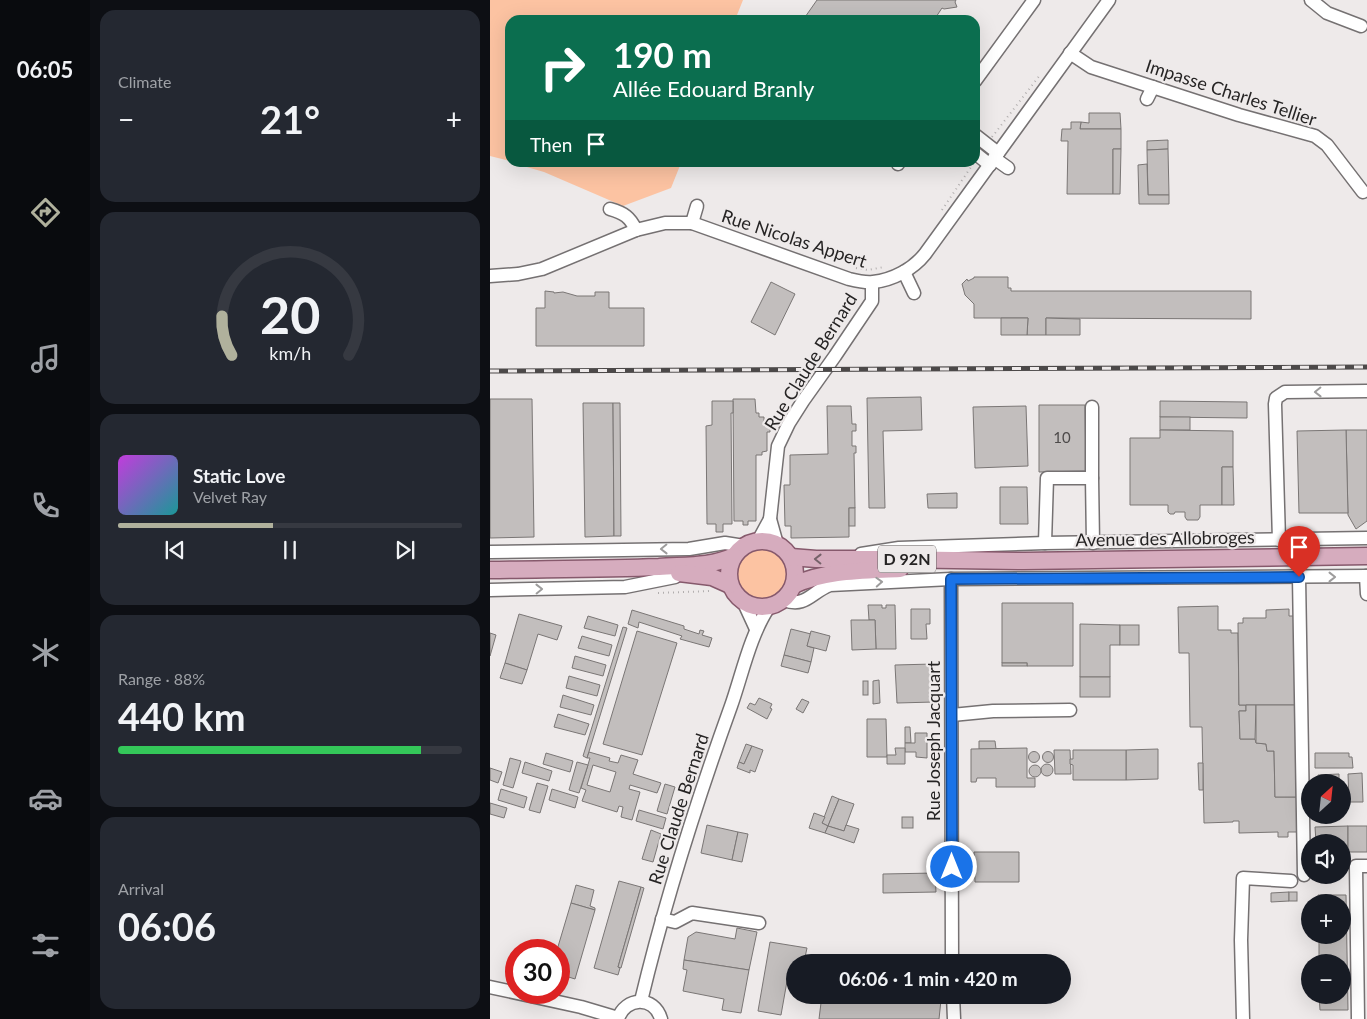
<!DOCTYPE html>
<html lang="en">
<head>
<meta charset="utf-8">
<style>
  body { margin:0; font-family:Lato,sans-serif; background:#242831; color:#f1f3f6; height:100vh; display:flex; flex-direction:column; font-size:19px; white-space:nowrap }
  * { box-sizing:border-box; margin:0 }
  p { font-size:16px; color:#9ea1a6 }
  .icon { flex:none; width:28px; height:28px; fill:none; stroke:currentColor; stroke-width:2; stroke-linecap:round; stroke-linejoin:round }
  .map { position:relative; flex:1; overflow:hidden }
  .panel { display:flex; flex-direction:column; gap:10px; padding:10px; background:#0d0f14; width:400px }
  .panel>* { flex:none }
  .top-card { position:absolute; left:15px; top:15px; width:475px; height:152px; border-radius:15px; box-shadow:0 5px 20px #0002; background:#0b6e4f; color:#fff; overflow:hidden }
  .needle { width:32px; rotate:27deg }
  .buttons { position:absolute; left:811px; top:774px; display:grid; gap:10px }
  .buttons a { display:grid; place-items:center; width:50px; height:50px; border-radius:50%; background:#171b24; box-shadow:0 5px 20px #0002; font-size:25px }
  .speed { position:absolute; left:15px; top:939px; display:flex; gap:10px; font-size:25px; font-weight:700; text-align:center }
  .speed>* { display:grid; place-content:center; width:65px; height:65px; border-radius:50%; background:#171b24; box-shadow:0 5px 20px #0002; line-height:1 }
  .speed .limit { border:8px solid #d22; background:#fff; color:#111 }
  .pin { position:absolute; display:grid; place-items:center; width:42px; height:42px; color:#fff; margin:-51px -21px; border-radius:50% 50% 50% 0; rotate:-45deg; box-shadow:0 0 5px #0007 }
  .pin .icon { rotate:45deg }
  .me { position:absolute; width:55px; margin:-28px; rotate:0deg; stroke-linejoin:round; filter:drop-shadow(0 0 4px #0008) }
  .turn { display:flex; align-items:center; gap:18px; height:105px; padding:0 25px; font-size:22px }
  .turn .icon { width:65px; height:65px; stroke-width:2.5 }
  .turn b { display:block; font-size:35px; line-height:42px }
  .then { display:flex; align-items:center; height:48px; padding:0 25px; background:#0003; gap:10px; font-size:19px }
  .big { font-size:38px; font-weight:700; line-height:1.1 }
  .panel .tile { flex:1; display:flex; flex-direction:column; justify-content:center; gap:8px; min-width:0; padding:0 18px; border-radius:15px; background:#242831 }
  .panel .dial { align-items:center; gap:0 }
  .dial svg { height:130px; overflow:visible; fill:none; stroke:#363941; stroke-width:7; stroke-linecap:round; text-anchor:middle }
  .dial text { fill:#f1f3f6; stroke:none }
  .song { display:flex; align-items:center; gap:15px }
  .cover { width:60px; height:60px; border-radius:8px; background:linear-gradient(135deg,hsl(290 70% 55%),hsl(180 70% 35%)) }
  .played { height:5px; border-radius:2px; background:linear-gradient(90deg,#b0b19c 45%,#363941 45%) }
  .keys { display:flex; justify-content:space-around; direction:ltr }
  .heat { display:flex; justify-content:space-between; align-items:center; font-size:28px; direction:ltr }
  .charge { height:8px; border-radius:4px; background:linear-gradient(90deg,#34c759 88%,#363941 0) }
  .trip { position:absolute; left:296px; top:954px; width:285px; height:50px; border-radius:25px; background:#171b24; box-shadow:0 5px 20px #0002; font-weight:700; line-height:50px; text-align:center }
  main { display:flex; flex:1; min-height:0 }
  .tabs { display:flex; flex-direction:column; width:90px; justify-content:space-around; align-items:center; background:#090b0e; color:#9ea1a6 }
  .tabs .icon { width:35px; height:35px }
  .tabs .current { color:#b0b19c }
  .tabs b { font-size:22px; color:#f1f3f6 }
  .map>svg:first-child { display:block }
  .green { fill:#fcc3a2 }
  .building { fill:#c2bebd; stroke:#7a7675; fill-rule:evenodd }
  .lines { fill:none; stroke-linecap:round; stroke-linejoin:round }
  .minor-casing { stroke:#757172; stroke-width:15 }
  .major-casing { stroke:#86596c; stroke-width:19 }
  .path { stroke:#b1aeae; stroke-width:2; stroke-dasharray:1 4; stroke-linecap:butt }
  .minor { stroke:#fff; stroke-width:12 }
  .major { stroke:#d6acbe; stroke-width:16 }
  .rail-casing { stroke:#4c4949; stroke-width:5 }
  .rail { stroke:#eeeaea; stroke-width:3; stroke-dasharray:9; stroke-linecap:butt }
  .oneway { stroke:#9d9c9c }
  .oneway2 { stroke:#756169 }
  .route-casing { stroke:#114b97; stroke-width:12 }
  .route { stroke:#1a73e8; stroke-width:9 }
  .labels { text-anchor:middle; stroke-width:4.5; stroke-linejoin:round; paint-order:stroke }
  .number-label { font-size:15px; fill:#4d4a4a }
  .shield { fill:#eeeaea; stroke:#625f5f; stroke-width:1 }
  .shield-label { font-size:16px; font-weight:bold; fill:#262424 }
  .street-label { font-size:18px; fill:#262424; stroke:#eeeaea }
</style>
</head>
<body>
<main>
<nav class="tabs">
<b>06:05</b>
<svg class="icon current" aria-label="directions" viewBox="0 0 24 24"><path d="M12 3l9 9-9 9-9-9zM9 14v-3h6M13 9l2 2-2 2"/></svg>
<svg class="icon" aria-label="music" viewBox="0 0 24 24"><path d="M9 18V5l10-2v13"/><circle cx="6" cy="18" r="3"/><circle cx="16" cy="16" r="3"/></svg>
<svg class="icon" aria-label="phone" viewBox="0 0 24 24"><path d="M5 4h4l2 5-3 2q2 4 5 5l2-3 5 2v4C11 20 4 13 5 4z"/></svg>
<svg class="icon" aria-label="climate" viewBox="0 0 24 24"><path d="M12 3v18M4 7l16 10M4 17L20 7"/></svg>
<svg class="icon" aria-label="car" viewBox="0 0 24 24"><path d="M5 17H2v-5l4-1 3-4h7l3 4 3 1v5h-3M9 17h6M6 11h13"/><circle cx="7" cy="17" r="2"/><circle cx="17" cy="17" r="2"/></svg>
<svg class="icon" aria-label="filters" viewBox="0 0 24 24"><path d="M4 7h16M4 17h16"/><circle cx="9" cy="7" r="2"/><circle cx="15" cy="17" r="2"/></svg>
</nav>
<section class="panel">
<div class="tile"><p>Climate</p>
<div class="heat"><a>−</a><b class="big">21°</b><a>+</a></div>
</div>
<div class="tile dial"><svg viewBox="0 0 100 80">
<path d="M14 69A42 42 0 1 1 86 69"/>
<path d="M14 69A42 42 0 0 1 8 45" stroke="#b0b19c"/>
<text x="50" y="56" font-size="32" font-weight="700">20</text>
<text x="50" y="72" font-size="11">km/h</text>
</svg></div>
<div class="tile">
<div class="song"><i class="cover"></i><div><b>Static Love</b><p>Velvet Ray</p></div></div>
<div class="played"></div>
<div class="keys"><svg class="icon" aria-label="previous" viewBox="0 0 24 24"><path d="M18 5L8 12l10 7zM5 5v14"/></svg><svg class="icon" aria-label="pause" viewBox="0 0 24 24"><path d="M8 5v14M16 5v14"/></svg><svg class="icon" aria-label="next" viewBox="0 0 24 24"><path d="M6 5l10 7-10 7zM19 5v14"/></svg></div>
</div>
<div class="tile"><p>Range · 88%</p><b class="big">440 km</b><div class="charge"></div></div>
<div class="tile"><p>Arrival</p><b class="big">06:06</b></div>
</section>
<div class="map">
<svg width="877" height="1019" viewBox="0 0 877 1019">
  <rect width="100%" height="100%" fill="#eeeaea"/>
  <g class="green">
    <path d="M0,0H253L245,20H20V161L0,156Z"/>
    <path d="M23,163L191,162V163L181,188L133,206L54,172Z"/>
    <circle cx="272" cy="574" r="25"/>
  </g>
  <g class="building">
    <path d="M327,0H466L465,2L467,7L454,9L452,8L444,20H313Z"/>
    <path d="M599,113H630L631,129H590L591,122L599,123Z"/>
    <path d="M581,122H591L590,129H631V149H623V194H577L578,141H571L572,129H581Z"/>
    <path d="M678,140V149L657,150V141Z"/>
    <path d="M623,149H631L630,194H623Z"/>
    <path d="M678,149L679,195H658L657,150Z"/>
    <path d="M657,164L658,195H679V204H649L648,165Z"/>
    <path d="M484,277H518V288H521V291H761V319L556,318V335H537L538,318H484V304L475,295L472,284L477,279L478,281L484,278Z"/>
    <path d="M281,282L305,294L285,335L261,322Z"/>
    <path d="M55,291L64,292V293L73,292L87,296H105V292H119V308H154V346H46V308H55Z"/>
    <path d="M511,318H538L537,335H511Z"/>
    <path d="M556,318L590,319V335H556Z"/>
    <path d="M431,397L432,430L393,431L395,508H379L377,398Z"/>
    <path d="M0,399H42L44,537L0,538Z"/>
    <path d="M243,399H265L266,413H269V417H274V426H280V432H277V451L272,452V455H266V521H258V525H253V521H244Z"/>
    <path d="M222,401H243V413H241L242,524H233V532H226V524H217L216,426L222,425Z"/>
    <path d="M670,401L757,402V418L670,417Z"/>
    <path d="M93,403H123L124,536L95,537Z"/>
    <path d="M123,403H130L131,536H124Z"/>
    <path d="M549,405H595L596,471L549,472Z"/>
    <path d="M337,406H361L362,424H366V431H362V446H366V453H364L365,508H359V537L301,538V526H295L294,485H300V455L338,454Z"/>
    <path d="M536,406L538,466L485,468L483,407Z"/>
    <rect x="670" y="417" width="30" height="13"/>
    <path d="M670,430L743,431V467H732V505H710V517L708,520H697L695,517V512H685L684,514H680L678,512V505H640V438H670Z"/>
    <path d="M856,430H877V521L866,529L858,515Z"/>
    <path d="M856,430L858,513H809L807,431Z"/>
    <path d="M732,467H743L744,505H732Z"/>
    <path d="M510,487H537L538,524H510Z"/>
    <path d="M467,493V508H438L437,494Z"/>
    <rect x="359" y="508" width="6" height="18"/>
    <path d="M512,603H583V666H537V663H512Z"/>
    <path d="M378,605H392V608H396V605H405L406,649H386L385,620H379Z"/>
    <path d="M728,606V630H741V633H748L749,705H756V711H749L750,739H765L766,743L776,744L777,751H784L785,797H809L810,832H798V837H788V832L749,833V821H743V822L714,823L712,727H700L699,653H689L688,607Z"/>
    <path d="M421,609H440V624H436L437,639H421Z"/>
    <path d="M799,609V616H807L808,705H749L748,623H753V618H776V610Z"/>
    <path d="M142,610L194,626V629L209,634L210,630L214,631L212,635L222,638L219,647L190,639L192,636L149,622L148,628L138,624Z"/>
    <path d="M29,614L72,626L67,640L48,634L37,670L15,663Z"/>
    <path d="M98,616L128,625L125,636L94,628Z"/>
    <path d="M361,620H385L386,649L362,650Z"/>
    <path d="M590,624L630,625V645H620V677H590Z"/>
    <rect x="630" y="625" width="19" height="20"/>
    <path d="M133,627L137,628L97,758L93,756Z"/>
    <path d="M301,629L321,634L317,646L324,648L321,662L294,655Z"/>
    <path d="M147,631L187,643L152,755L113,744Z"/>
    <path d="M321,631L340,636L336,651L317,646Z"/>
    <path d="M0,633L6,635L0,656Z"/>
    <path d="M92,636L122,645L119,656L88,648Z"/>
    <path d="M294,655L321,662L318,673L291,666Z"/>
    <path d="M85,656L116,665L113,676L82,668Z"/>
    <path d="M15,663L37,670L32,684L10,678Z"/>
    <rect x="512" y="663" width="25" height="3"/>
    <path d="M443,664L444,702L407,703L405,665Z"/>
    <path d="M79,676L110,685L107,696L76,688Z"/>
    <rect x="590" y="677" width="30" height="20"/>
    <path d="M389,680L390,703L383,704V681Z"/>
    <rect x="373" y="681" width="5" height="14"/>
    <path d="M73,695L104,705L101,715L70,707Z"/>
    <path d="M269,698L282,704L280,708L282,709L277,719L257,708L260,703L265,705Z"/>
    <path d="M312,699L319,702L313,713L306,709Z"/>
    <path d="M756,705H766L765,739H750L749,711H756Z"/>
    <path d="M766,705H808L809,797H785L784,751H777L776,744L766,743Z"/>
    <path d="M68,714L99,724L95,735L64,727Z"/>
    <path d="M377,719H396L397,757H377Z"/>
    <path d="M415,727H420L421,743H415Z"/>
    <path d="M425,733H437V758L426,757V752H415V743H425Z"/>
    <path d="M489,741H505L506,749H489Z"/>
    <path d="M256,744L262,746L254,764L249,762Z"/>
    <path d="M262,746L273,750L265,772L260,770V773L247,768L249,762L254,764Z"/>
    <path d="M405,748H415V764H397V755H406Z"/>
    <path d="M537,748V778H545V787H506V778H487L486,782H481V749Z"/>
    <path d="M668,749V779L636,780V750Z"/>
    <path d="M564,750H580L581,774H565Z"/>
    <path d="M583,750H636V780H583V765L580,764V759H583Z"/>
    <circle cx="544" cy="757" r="5.5"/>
    <circle cx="558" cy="757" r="5.5"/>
    <path d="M99,752L120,758L119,761L128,763L131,755L148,760L143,774L171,783L167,793L140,785L139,789L150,792L142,820L131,817L133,807L129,806L127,812L92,801L96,790L91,788L100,758H97ZM103,765L126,772L120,792L97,785Z"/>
    <path d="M56,753L83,761L80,772L53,764Z"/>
    <path d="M825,753H859V757H862L863,768H825Z"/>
    <path d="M20,758L31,761L23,788L13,785Z"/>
    <path d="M35,762L62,771L59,781L32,773Z"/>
    <path d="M87,762L98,765L89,793L79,790Z"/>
    <path d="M708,763H713V790H709Z"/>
    <circle cx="557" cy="770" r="6"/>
    <circle cx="545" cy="771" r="6"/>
    <path d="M0,768L12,772L8,783L0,780Z"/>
    <path d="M872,773L873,802H859L858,774Z"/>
    <path d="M849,774V782H828V775Z"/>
    <path d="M47,783L58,786L50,813L39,810Z"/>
    <path d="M175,784L185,787L177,814L167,811Z"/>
    <path d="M11,789L37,797L34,808L8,800Z"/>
    <path d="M62,789L88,797L85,808L59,800Z"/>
    <path d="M342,796L349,799L338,826L332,823Z"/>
    <path d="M349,799L364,804L354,831L338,826Z"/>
    <path d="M0,803L17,808L14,818L0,814Z"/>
    <path d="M149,810L176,818L173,829L146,821Z"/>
    <path d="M324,813L335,817L332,823L338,826L335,833L319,828Z"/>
    <rect x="412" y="817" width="11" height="11"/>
    <path d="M217,825L248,832L242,860L211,853Z"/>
    <path d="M356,825L369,829L364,843L335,833L338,826L354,831Z"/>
    <path d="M858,826V852H852V842H826L825,827Z"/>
    <rect x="858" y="826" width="19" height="26"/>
    <path d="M161,830L171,834L163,862L152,859Z"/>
    <path d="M248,832L258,834L252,862L242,860Z"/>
    <path d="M484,852H529V882H485Z"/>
    <path d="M445,873L446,892L393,893V874Z"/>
    <path d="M129,881L151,887L128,967L130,968L128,975L104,968Z"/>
    <path d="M86,885L104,890L100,906L105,908V910L81,903Z"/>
    <path d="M151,887L154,888L131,968L128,967Z"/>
    <path d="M799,892V901L781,902V893Z"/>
    <rect x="799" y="892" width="8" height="9"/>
    <path d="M828,895H856L858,1010H830L829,995H852V962H829V935H852V902H828Z"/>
    <path d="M81,903L105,910L85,979L69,974V950H67Z"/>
    <path d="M247,928L267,932L259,970L194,960L198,937L206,932L245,939Z"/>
    <path d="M280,942L317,948L314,962H305V971L299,970L291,1015L268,1011Z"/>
    <path d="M194,960L259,970L251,1013L232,1010L234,999L193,991L197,970L193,969Z"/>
    <path d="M332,995H405L451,1000L449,1019H329Z"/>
  </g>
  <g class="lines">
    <defs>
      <g id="minor">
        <path d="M821,0L837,13L871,26"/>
        <path d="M580,53L601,67L749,115L825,136L837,145L873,192"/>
        <path d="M485,81L544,0"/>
        <path d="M657,99L663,87"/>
        <path d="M485,135L508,153"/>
        <path d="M485,153L500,165"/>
        <path d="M504,158L518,168"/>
        <path d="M408,164L409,162"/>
        <path d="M120,209C134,213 140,217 146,230"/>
        <path d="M202,223L207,206"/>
        <path d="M414,272L424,293"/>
        <path d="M0,276L28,274L52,269L146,230L175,223H202L359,279C367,281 376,283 383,282C403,280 423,269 435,254L619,0"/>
        <path d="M602,407V478"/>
        <path d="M789,540L785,404L786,398L795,392L877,391"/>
        <path d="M268,541L280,519"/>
        <path d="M555,543L557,478H602L603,543"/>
        <path d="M287,544L280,519L288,446L299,423L313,401L345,356L382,301V283"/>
        <path d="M0,552L199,549L235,543L254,546"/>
        <path d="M371,554L409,548L555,543L877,538"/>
        <path d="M876,576L877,594"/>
        <path d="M809,577L814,875"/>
        <path d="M461,579L462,962"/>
        <path d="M0,590L135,587L185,577L189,574"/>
        <path d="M294,600C316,608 321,592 340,585L461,579L877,576"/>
        <path d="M254,603L266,629"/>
        <path d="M462,715L503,711L580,710"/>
        <path d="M172,919L185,922L202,913L269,923"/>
        <path d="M0,987L91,1007L128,1018"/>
        <path d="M463,995L464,1019"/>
        <path d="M151,1001C175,901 206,803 241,706C252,675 260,635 279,607"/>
        <path d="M128,1019C135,997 164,995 171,1019"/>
        <path d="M753,1019L751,940L753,878L801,881"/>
        <path d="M868,1019L866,866H877"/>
      </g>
      <g id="major">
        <circle cx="272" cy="574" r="33"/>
        <path d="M301,557L326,559H399L534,561L877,556"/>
        <path d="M0,570C56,569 113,569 169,567C194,565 221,567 244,556"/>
        <path d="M189,573L222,577L240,585"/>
        <path d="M304,585C336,570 375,571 410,569"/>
      </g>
    </defs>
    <use href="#minor" class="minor-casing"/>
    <use href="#major" class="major-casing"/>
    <g class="path">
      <path d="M502,137L550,75"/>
      <path d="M452,210L483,164"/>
      <path d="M366,268L378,270L394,267"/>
      <path d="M168,593L221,591"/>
    </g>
    <use href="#minor" class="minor"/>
    <use href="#major" class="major"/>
    <defs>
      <path id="rail" d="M0,371L877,367"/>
    </defs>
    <use href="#rail" class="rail-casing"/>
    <use href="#rail" class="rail"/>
  </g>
  <defs><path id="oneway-chevron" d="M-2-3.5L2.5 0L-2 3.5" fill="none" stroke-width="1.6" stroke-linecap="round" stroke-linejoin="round" transform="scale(1.25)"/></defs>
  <g class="oneway">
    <use href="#oneway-chevron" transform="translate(828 392) rotate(179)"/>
    <use href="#oneway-chevron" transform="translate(174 549) rotate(179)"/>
    <use href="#oneway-chevron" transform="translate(842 577)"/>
    <use href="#oneway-chevron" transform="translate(389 582) rotate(-3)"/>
    <use href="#oneway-chevron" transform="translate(49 589) rotate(-1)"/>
  </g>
  <use class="oneway2" href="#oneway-chevron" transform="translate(328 559) rotate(-179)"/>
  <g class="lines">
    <defs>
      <path id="route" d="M462,867L461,579L809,577"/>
    </defs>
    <use href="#route" class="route-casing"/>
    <use href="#route" class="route"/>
  </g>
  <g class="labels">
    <g class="number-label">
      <text x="572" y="443">10</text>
    </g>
    <rect class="shield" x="388" y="545.5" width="58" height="27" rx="4"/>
    <g class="shield-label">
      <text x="417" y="565">D 92N</text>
    </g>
    <g class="street-label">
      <text transform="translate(741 93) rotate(18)" y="6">Impasse Charles Tellier</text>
      <text transform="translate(304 239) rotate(18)" y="6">Rue Nicolas Appert</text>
      <text transform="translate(321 362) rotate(-58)" y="6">Rue Claude Bernard</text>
      <text transform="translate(675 539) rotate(-1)" y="6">Avenue des Allobroges</text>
      <text transform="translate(444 741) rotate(-90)" y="6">Rue Joseph Jacquart</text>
      <text transform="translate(189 809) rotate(-72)" y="6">Rue Claude Bernard</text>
    </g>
  </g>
</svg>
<div class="buttons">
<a><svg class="needle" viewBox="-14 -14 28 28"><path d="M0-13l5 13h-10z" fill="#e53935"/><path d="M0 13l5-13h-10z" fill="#9ea1a6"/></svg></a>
<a><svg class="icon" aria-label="sound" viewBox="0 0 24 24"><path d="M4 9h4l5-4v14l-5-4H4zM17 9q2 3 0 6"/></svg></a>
<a>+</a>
<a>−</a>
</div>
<div class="speed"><div class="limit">30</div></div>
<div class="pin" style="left:809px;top:577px;background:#d93025"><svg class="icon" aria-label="arrive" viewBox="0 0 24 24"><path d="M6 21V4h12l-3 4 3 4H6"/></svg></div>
<svg class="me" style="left:462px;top:867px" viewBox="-20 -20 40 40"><circle r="17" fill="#1a73e8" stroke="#fff" stroke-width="3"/><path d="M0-11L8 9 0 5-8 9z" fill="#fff"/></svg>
<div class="trip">06:06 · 1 min · 420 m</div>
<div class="top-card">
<div class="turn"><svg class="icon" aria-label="right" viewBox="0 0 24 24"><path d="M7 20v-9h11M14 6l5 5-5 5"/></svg><div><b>190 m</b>Allée Edouard Branly</div></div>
<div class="then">Then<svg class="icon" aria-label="arrive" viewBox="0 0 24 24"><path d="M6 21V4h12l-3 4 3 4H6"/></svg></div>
</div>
</div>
</main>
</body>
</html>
